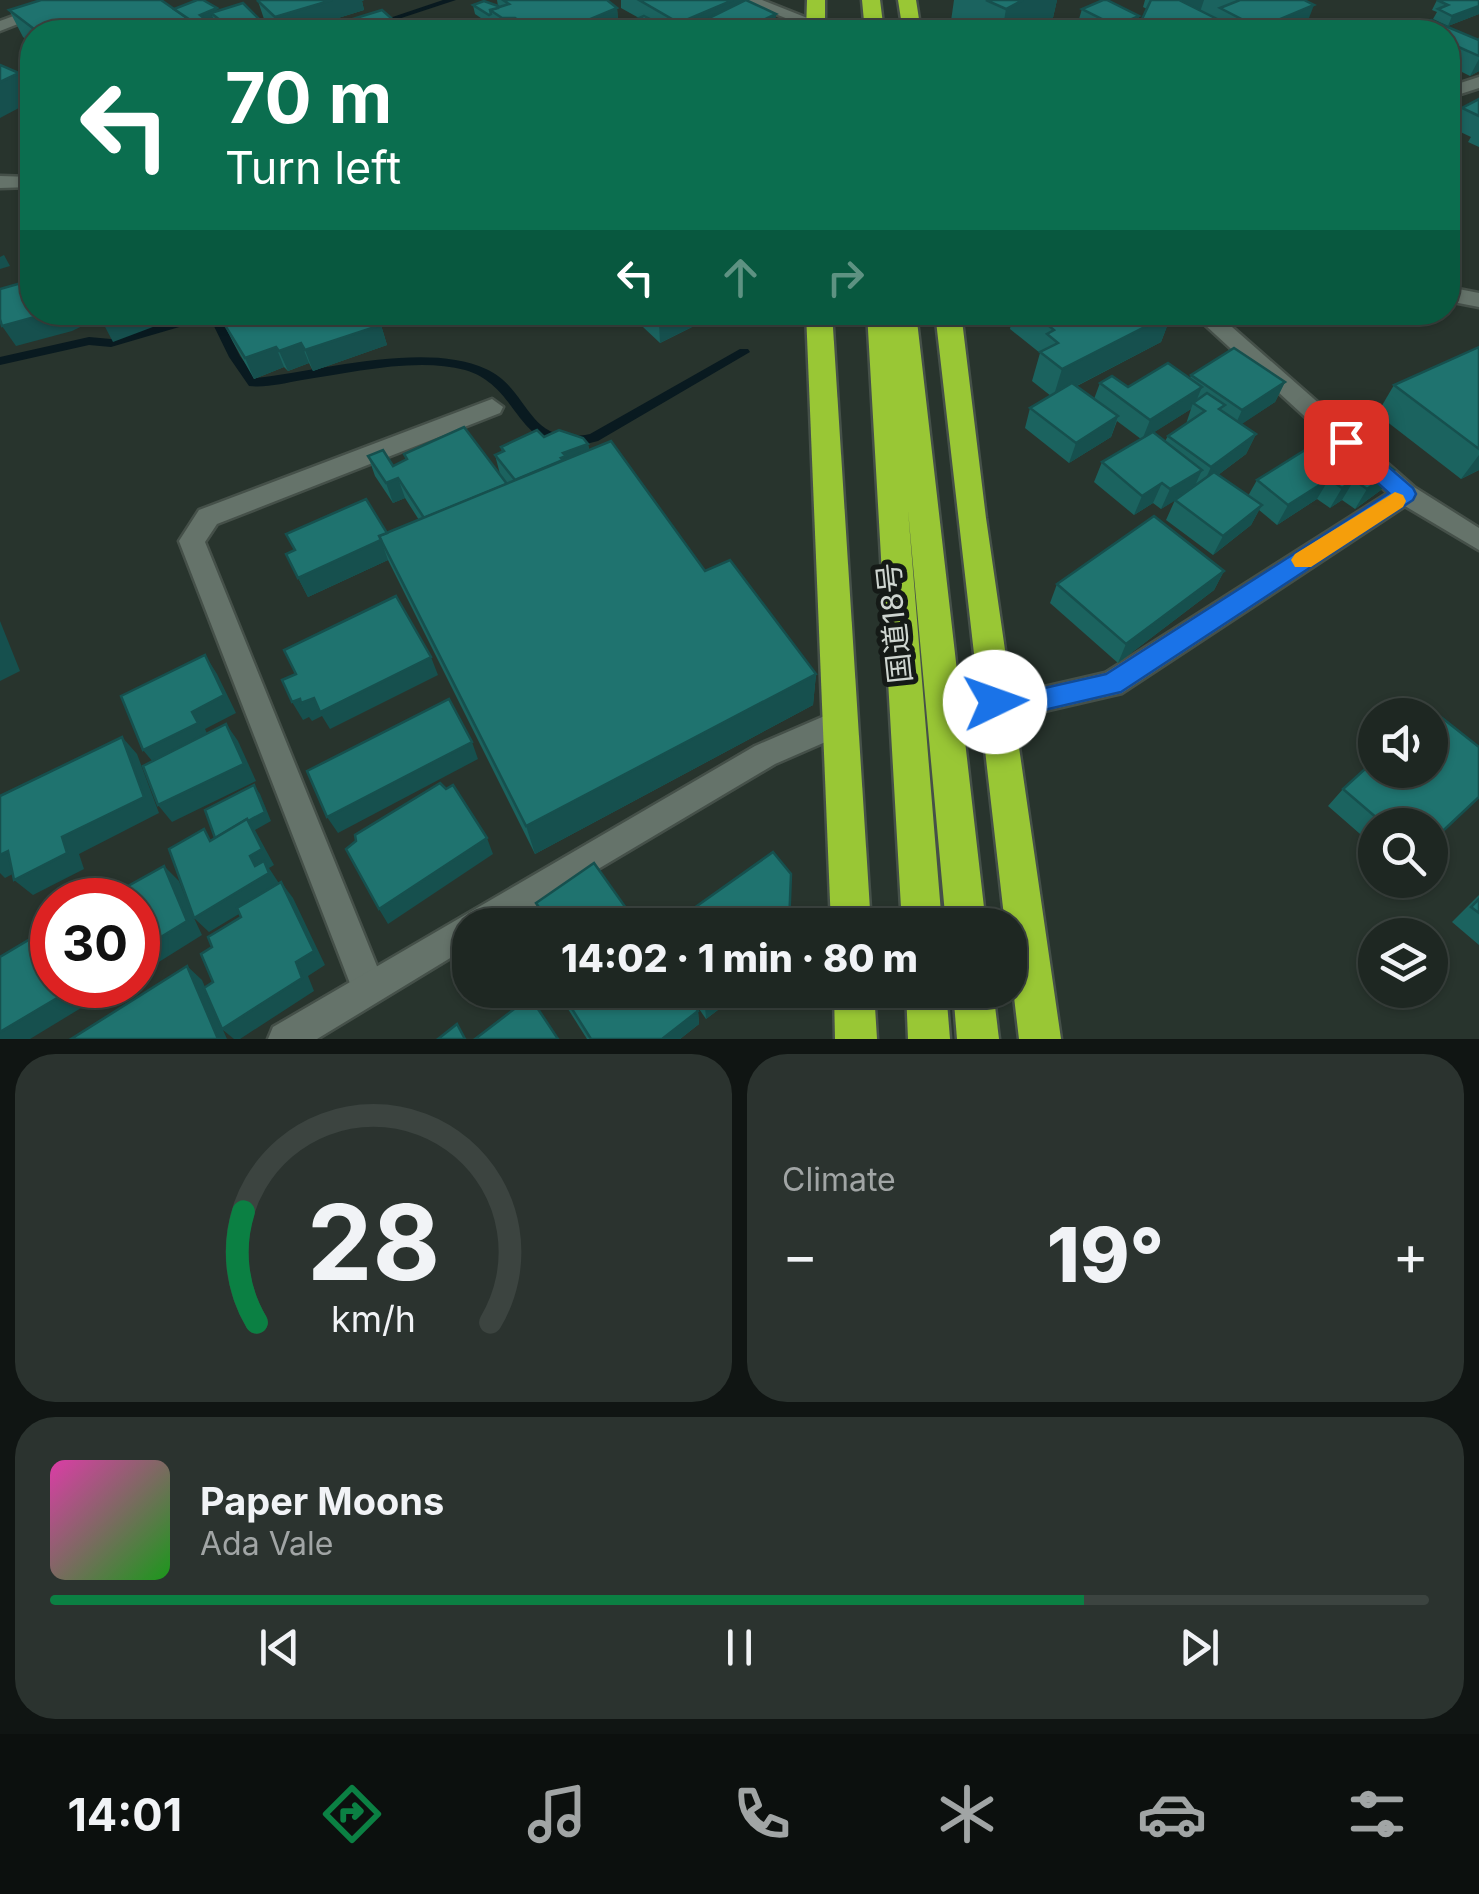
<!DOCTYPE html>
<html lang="en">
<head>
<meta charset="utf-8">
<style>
  body { margin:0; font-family:Inter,"Noto Sans JP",sans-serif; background:#2b332f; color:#f1f3f6; height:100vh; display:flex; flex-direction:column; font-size:38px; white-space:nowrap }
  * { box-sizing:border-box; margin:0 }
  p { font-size:32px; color:#a1a5a5 }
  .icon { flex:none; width:55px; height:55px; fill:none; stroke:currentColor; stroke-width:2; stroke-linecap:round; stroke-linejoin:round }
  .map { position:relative; height:1039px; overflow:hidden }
  .drawer { display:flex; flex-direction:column; gap:15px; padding:15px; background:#101513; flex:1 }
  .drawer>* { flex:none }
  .banner { position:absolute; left:20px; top:20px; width:1440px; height:305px; border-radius:40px; box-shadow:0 2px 8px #0004,0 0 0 2px #3c4440; background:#0b6e4f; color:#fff; overflow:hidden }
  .buttons { position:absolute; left:1358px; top:698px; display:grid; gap:20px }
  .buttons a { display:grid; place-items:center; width:90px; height:90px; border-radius:50%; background:#1e2722; box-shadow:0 2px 8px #0004,0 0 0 2px #3c4440; font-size:50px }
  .speed { position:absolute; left:30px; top:878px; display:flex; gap:20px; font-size:50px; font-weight:700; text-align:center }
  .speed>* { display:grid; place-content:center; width:130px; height:130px; border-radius:50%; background:#1e2722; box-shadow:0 2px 8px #0004,0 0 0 2px #3c4440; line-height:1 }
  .speed .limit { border:15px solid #d22; background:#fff; color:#111 }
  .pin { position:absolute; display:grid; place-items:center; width:85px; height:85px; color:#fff; margin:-42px; border-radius:20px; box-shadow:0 5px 15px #0006 }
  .me { position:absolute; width:110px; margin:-55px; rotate:87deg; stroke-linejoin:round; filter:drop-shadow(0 0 8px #0008) }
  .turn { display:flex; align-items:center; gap:35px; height:210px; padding:0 40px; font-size:45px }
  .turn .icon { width:130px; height:130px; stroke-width:2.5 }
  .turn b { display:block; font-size:70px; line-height:85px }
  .lanes { display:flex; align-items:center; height:95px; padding:0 40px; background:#0003; justify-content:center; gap:50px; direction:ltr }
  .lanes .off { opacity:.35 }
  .big { font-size:75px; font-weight:800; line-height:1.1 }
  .drawer .widget { flex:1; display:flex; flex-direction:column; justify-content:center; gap:15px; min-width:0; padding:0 35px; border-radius:40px; background:#2b332f }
  .drawer .dial { align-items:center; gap:0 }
  .dial svg { height:260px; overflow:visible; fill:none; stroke:#3c4440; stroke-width:7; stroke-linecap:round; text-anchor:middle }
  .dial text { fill:#f1f3f6; stroke:none }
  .song { display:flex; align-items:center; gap:30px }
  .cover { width:120px; height:120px; border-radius:15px; background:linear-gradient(135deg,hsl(320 70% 55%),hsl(120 70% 35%)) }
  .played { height:10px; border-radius:5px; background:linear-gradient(90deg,#0b8043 75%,#3c4440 75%) }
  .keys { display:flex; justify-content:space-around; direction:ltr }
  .heat { display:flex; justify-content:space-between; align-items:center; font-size:55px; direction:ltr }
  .drawer .tiles { flex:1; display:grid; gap:15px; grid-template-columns:1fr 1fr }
  .widget:last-child { grid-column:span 2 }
  .trip { position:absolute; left:452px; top:908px; width:575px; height:100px; border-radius:40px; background:#1e2722; box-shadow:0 2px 8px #0004,0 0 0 2px #3c4440; font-weight:800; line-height:100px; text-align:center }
  .dock { display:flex; height:160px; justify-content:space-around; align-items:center; background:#0c100e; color:#a1a5a5 }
  .dock .icon { width:70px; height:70px }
  .dock .current { color:#0b8043 }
  .dock b { font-size:45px; color:#f1f3f6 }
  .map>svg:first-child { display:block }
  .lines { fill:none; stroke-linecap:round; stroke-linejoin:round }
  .stream { fill:#091a20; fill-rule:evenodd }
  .lane-casing { stroke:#455049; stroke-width:5 }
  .street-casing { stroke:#455049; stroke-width:5 }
  .secondary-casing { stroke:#455049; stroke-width:5 }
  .highway-casing { stroke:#455049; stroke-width:5 }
  .lane { fill:#65736a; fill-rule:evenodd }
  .street { fill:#65736a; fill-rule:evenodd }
  .secondary { fill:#65736a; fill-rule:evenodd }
  .highway { fill:#99c735; fill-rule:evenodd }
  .wall { fill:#1b635f; fill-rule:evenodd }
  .shaded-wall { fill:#16504e }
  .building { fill:#1f736f; stroke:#16504e; stroke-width:2.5 }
  .route { fill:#1a73e8; stroke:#114b97; stroke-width:2.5 }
  .slow { fill:#f59e0b }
  .labels { text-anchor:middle; stroke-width:10; stroke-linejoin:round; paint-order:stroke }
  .street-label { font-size:30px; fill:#ced5d0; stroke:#151a17 }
</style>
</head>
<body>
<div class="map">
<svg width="1479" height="1039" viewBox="0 0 1479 1039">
  <rect width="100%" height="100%" fill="#28342d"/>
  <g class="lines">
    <g class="stream">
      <path d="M443,0H456L359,32H348Z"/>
      <path d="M0,74L32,86V92L0,80Z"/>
      <path d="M201,312H218L240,356L256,378C321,371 426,341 486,369C531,389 526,448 590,434L740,349H748L750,352L598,441C513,464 526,388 465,370C416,357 351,373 302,380C285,383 266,388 249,386L229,357L210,318L111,347L89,345L0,365V357L89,337L111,339Z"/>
    </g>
    <defs>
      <path id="lane" d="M492,399L503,407L500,413L217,524L205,542L385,986L380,998L368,1003L356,998L351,986L179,541L199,510Z"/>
      <g id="street">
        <path d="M740,0H762L825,25L811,28Z"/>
        <path d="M1479,77V88L1448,98V87Z"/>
        <path d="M1191,312H1215L1414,487L1479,528V550L1405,506L1122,693L1040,712L995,714L985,711L981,702L985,693L1040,688L1105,673L1388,493Z"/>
        <path d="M843,708L853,712L857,721L853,730L775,764L504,925H470V946L317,1039H268L273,1027L755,746Z"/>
      </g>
      <g id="secondary">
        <path d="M57,0H79L0,31V21Z"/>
        <path d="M0,176L32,177V187L0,188Z"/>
        <path d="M1448,287L1479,293V307L1448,301Z"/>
      </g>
      <g id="highway">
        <path d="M807,0H825V32H806Z"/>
        <path d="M862,0H880L884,32H865Z"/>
        <path d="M898,0H916L921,32H903Z"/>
        <path d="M806,312H832L871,925H831Z"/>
        <path d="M867,312H916L986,925H946L908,510L942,925H902Z"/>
        <path d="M935,312H961L986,518L1061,1039H1019L1010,963V925H1005Z"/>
        <path d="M834,990H874L877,1039H835Z"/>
        <path d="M906,990H946L950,1039H908Z"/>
        <path d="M953,990H993L999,1039H957Z"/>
      </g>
    </defs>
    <use href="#lane" class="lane-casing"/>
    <use href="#street" class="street-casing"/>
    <use href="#secondary" class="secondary-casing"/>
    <use href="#highway" class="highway-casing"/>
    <use href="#lane" class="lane"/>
    <use href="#street" class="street"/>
    <use href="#secondary" class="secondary"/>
    <use href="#highway" class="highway"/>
  </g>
  <g class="wall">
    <path d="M260,0H364L362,1L364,10L293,32H278L264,19L258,1Z"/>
    <path d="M497,0H607L617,8L619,32H494L493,24L491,25L475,14L473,5L498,6Z"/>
    <path d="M621,0H748L775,32H621V26L639,18L621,8Z"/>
    <path d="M954,0H1057L1052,22L1032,32H960L950,28Z"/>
    <path d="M1145,0H1304V31L1136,32L1147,9L1143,7Z"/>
    <path d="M1437,0H1479V14L1448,26L1433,19L1437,12L1432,10Z"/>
    <path d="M174,9L218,11L261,25L227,32L214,20L209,22L220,32H32V45L23,37L9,10Z"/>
    <path d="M1082,9L1139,16L1137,25L1121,32H1106L1079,19Z"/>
    <path d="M1448,32L1478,40L1479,37V71L1470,76L1448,65Z"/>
    <path d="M1479,99V147L1468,142L1471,137L1452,128L1462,108Z"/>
    <path d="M627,312H722L660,343Z"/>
    <path d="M1013,312L1172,313L1161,342L1077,386L1094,399L1100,383L1128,387L1190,378L1191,375L1285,382L1275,402L1241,424L1256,434L1246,454L1218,475L1248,496L1257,480L1394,470L1381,490L1355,509L1342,500L1330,508L1317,499L1277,525L1259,510L1251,525L1213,555L1166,520L1175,500L1161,509L1153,503L1134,515L1094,482L1102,462L1141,439L1117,421L1111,437L1069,463L1025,428L1030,408L1051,396L1032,381L1040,353L1010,329ZM1191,409L1186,424L1168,436L1165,441L1154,432Z"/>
    <path d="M223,322L381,325L387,345L313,371L309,363L288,371L284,367L254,379L233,342Z"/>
    <path d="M1479,347V470L1461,479L1377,414L1394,385Z"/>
    <path d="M544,437L588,444L589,450L705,571L816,674L813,705L535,854L388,560L308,597L286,554L387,533L419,520L405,498L393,503L375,476L368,456L393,466L406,460L404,454L500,474L495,455L502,452L501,447Z"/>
    <path d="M1224,571L1214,590L1118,663L1050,603L1057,584Z"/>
    <path d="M1343,789L1430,825H1375V847L1328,806Z"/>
    <path d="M1479,895V945L1452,922Z"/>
    <path d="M536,903L638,925H547L542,917Z"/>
    <path d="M687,913L789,925H688Z"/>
    <path d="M556,990H683L698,1011L699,1024L680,1039H587Z"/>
    <path d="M686,990H744L706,1019Z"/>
  </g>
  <g class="shaded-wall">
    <path d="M332,0H364L362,1L364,10L293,32H280L275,17Z"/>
    <path d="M733,0H748V12L680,32L679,23Z"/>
    <path d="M1023,0H1057L1052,22L1032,32H1002L1006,9Z"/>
    <path d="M1181,0H1204L1200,12L1174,23Z"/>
    <path d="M1314,5L1304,31L1258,32L1259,28Z"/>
    <path d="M1479,6V14L1448,26L1452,16Z"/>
    <path d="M217,8L220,18L211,13L214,20L203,25L200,15Z"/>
    <path d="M617,8L619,32H575L574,26Z"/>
    <path d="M776,14L775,32H744V29Z"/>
    <path d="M1139,16L1137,25L1121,32H1114L1116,26Z"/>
    <path d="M259,19L263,29L232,32L230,28Z"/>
    <path d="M1479,59V71L1470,76Z"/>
    <path d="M19,73L32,101L0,118V82Z"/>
    <path d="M4,255L10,266L0,269V257Z"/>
    <path d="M53,312H101L103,316L72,331L16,346L2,326Z"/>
    <path d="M126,312H180L182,316L113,342L102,321Z"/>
    <path d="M680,312H722L660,343L659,323Z"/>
    <path d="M1172,313L1161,342L1053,398L1062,369Z"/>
    <path d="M381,325L387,345L313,371L305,350Z"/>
    <path d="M301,343L309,363L288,371L279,351Z"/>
    <path d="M276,347L284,367L254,379L245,358Z"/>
    <path d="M1285,382L1275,402L1233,430L1242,410Z"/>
    <path d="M1202,387L1195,404L1193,403L1191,409L1142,440L1150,420Z"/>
    <path d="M1118,416L1111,437L1069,463L1076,443Z"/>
    <path d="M1256,434L1246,454L1202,487L1211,467Z"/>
    <path d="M588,444L591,464L526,508L563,453Z"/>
    <path d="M1479,455V470L1461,479Z"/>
    <path d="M1202,470L1193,490L1161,509L1170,489Z"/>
    <path d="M1394,470L1381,490L1355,509L1367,489Z"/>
    <path d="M398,478L405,498L393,503L386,483Z"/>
    <path d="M1329,479L1317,499L1277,525L1288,505Z"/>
    <path d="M1354,480L1342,500L1330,508L1342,488Z"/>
    <path d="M1162,483L1153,503L1134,515L1142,496Z"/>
    <path d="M1262,505L1251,525L1213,555L1223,536Z"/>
    <path d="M381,540L388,560L308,597L298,578Z"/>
    <path d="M1224,571L1214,590L1118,663L1126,644Z"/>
    <path d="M0,621L20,671L0,681Z"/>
    <path d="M205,655L217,674L236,713L205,729L210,740L158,768L143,750L192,712Z"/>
    <path d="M431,657L438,675L330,729L322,716L312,721L309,717L303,720L292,702L300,699L314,698Z"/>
    <path d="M816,674L813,705L535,854L526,826Z"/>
    <path d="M226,724L238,741L256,781L172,822L158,805Z"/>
    <path d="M122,737L137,754L159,813L79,854L84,869L33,895L14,880L62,837Z"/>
    <path d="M472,742L478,759L338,833L327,817Z"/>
    <path d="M254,785L260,794L271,821L255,830L274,865L269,868L282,888L209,932L194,918L202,935L138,975V951L164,866L179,881L194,918L255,866L250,856L248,821Z"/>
    <path d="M487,838L493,854L388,924L379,909Z"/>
    <path d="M8,851L26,867L5,878L0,873V855Z"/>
    <path d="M281,882L293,898L325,965L308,976L314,991L240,1039H234L223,1030L227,1039H218L187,966L202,980L223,1029L296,962Z"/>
    <path d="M79,985H113L114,988L30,1039H0V1032Z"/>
    <path d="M726,990H744L706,1019L705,1006Z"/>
    <path d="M698,1011L699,1024L680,1039H662Z"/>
  </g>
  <g class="building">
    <path d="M41,0H161L207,32H38L9,10Z"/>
    <path d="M197,0H203L217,8L200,15L219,30L208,32L174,9Z"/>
    <path d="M260,0H332L275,17L258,1Z"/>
    <path d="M503,0H607L617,8L574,26L556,27L541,32H525L515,25L522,23L515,18H502L490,10L509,4Z"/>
    <path d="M639,0H733L679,23Z"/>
    <path d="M746,0L776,14L744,29L750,32H681Z"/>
    <path d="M986,0H1023L1006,9Z"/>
    <path d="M1103,0H1107L1139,16L1116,26L1082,9Z"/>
    <path d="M1151,0H1179L1243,32H1136Z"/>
    <path d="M1240,0H1304L1314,5L1259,28L1220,8Z"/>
    <path d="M1437,0H1479V6L1452,16L1438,9L1448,5Z"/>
    <path d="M484,1L498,6V8L490,10L491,14L489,15L473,5Z"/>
    <path d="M243,3L259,19L230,28L211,13Z"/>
    <path d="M382,10L407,32H319L317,30Z"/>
    <path d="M644,16L676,32H633L621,26Z"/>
    <path d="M1431,20L1479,40V56L1454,45L1448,48V32H1405Z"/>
    <path d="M261,25L269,32H227Z"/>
    <path d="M0,65L19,73L0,82Z"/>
    <path d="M1479,99V116L1462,108Z"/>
    <path d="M32,221V245H31L20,225Z"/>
    <path d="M32,280V312H53L2,326L0,319V289Z"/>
    <path d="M97,312H126L102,321Z"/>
    <path d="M249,312H371L381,325L305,350L301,343L279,351L276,347L245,358L223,322Z"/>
    <path d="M647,312H680L659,323Z"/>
    <path d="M1032,312H1171L1172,313L1062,369L1040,352L1058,343L1047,334L1054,330Z"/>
    <path d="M1479,347V449L1394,385Z"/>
    <path d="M1234,348L1285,382L1242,410L1191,375Z"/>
    <path d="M1168,363L1202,387L1150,420L1100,383L1112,376L1128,387Z"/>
    <path d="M1072,383L1118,416L1076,443L1030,408Z"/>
    <path d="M1207,393L1225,405L1219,409L1256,434L1211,467L1168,436L1205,411L1193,403Z"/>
    <path d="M464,427L507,484L424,518L398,478L386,483L368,456L383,450L393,466L407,459L404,454Z"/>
    <path d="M537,430L544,437L559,430L583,438L588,444L563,453L566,456L561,458L563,460L515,480L495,455L504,451L501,447Z"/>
    <path d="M1337,430L1394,470L1367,489L1354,480L1342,488L1329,479L1288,505L1257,480Z"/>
    <path d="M1153,432L1202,470L1170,489L1162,483L1142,496L1102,462Z"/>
    <path d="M611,441L705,571L730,560L816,674L526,826L379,536Z"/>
    <path d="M1214,472L1262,505L1223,536L1175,500Z"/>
    <path d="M366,499L387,533L379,536L381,540L298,578L286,554L295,550L286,534Z"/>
    <path d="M1154,516L1224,571L1126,644L1057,584Z"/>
    <path d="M396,596L431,657L320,712L314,698L301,703L300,699L292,702L282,680L296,674L284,650Z"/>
    <path d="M205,655L224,695L192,712L198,723L143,750L121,696Z"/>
    <path d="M449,699L472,742L327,817L307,771Z"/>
    <path d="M1432,710L1479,747V797L1430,843V825H1385L1343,789L1375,760V770H1430V715H1426Z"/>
    <path d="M226,724L244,764L158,805L143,766Z"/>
    <path d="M122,737L144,797L62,837L67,853L14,880L8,851L0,855V796Z"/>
    <path d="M440,783L446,789L453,785L487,838L379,909L346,849L356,841L355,835Z"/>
    <path d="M254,785L265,812L248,821L247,819L215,838L205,810Z"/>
    <path d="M247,819L262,849L250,856L255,866L264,861L269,873L194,918L169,849L204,829L210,841Z"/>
    <path d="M773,852L791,874L789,925H695L687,913Z"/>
    <path d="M594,863L638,925H551L536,903Z"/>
    <path d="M164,866L187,921L138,951V900H103Z"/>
    <path d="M281,882L314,951L296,962L302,978L222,1029L204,988L213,982L201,954L212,947L208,937L241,917L237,908Z"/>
    <path d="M1479,899V913L1471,907Z"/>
    <path d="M52,926V985H79L0,1032V957Z"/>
    <path d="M187,966L218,1039H71Z"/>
    <path d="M560,990H683L698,1011L662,1039H591Z"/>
    <path d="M694,990H726L705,1006Z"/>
    <path d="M530,997L558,1039H475Z"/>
    <path d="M457,1024L465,1039H438Z"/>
  </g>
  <path class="route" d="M1346,435L1354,437L1413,488L1416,494L1413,500L1121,692L1040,711L995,713L986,710L982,702L986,694L1040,689L1106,674L1389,493L1339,448L1336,442L1339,437Z"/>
  <path class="slow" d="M1395,492L1403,495L1406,501L1403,507L1311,567H1295L1291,560L1295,554Z"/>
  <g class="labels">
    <g class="street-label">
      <text transform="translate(895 623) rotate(-96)" y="10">国道18号</text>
    </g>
  </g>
</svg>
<div class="buttons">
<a><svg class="icon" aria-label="sound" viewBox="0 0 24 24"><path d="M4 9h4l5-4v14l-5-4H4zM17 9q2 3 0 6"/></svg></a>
<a><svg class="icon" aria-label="search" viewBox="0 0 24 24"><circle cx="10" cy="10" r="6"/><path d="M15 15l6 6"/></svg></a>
<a><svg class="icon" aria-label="layers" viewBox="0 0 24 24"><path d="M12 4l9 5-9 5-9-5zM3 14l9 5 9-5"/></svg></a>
</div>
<div class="speed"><div class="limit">30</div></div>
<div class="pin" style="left:1346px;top:442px;background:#d93025"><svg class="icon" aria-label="arrive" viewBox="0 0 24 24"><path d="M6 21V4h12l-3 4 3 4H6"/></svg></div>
<svg class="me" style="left:995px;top:702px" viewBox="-20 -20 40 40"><circle r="19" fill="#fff"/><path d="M0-13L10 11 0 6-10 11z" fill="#1a73e8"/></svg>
<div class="trip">14:02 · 1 min · 80 m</div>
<div class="banner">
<div class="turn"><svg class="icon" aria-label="left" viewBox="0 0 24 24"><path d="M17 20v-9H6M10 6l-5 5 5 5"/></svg><div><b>70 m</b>Turn left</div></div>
<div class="lanes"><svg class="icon" aria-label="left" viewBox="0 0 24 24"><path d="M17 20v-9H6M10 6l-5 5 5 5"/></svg><svg class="icon off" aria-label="ahead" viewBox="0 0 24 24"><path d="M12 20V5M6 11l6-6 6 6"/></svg><svg class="icon off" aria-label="right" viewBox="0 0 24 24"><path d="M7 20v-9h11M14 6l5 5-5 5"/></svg></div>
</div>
</div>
<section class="drawer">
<div class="tiles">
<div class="widget dial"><svg viewBox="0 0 100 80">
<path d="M14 69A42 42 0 1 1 86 69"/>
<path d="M14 69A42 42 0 0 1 10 35" stroke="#0b8043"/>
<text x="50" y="56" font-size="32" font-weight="700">28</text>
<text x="50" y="72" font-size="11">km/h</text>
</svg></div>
<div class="widget"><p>Climate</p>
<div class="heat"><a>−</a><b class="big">19°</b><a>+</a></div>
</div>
<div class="widget">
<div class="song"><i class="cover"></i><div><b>Paper Moons</b><p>Ada Vale</p></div></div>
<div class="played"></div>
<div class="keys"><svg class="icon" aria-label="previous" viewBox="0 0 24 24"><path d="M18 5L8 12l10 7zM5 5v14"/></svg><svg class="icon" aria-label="pause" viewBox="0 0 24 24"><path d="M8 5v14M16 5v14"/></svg><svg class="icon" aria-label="next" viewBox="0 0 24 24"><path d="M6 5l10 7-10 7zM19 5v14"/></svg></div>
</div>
</div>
</section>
<nav class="dock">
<b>14:01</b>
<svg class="icon current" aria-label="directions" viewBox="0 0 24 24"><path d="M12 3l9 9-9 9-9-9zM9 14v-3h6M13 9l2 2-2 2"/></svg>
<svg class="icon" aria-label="music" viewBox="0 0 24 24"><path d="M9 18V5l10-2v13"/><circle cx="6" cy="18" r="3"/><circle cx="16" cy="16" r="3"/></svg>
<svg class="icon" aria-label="phone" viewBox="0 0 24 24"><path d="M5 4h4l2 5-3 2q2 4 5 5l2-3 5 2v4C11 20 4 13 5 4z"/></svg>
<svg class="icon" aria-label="climate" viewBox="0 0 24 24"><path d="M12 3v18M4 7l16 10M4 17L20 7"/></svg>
<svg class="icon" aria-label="car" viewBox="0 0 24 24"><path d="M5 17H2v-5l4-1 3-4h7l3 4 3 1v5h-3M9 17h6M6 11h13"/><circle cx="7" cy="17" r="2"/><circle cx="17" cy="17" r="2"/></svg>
<svg class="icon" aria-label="filters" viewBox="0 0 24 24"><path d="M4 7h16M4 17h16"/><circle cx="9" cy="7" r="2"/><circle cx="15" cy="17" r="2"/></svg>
</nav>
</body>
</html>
